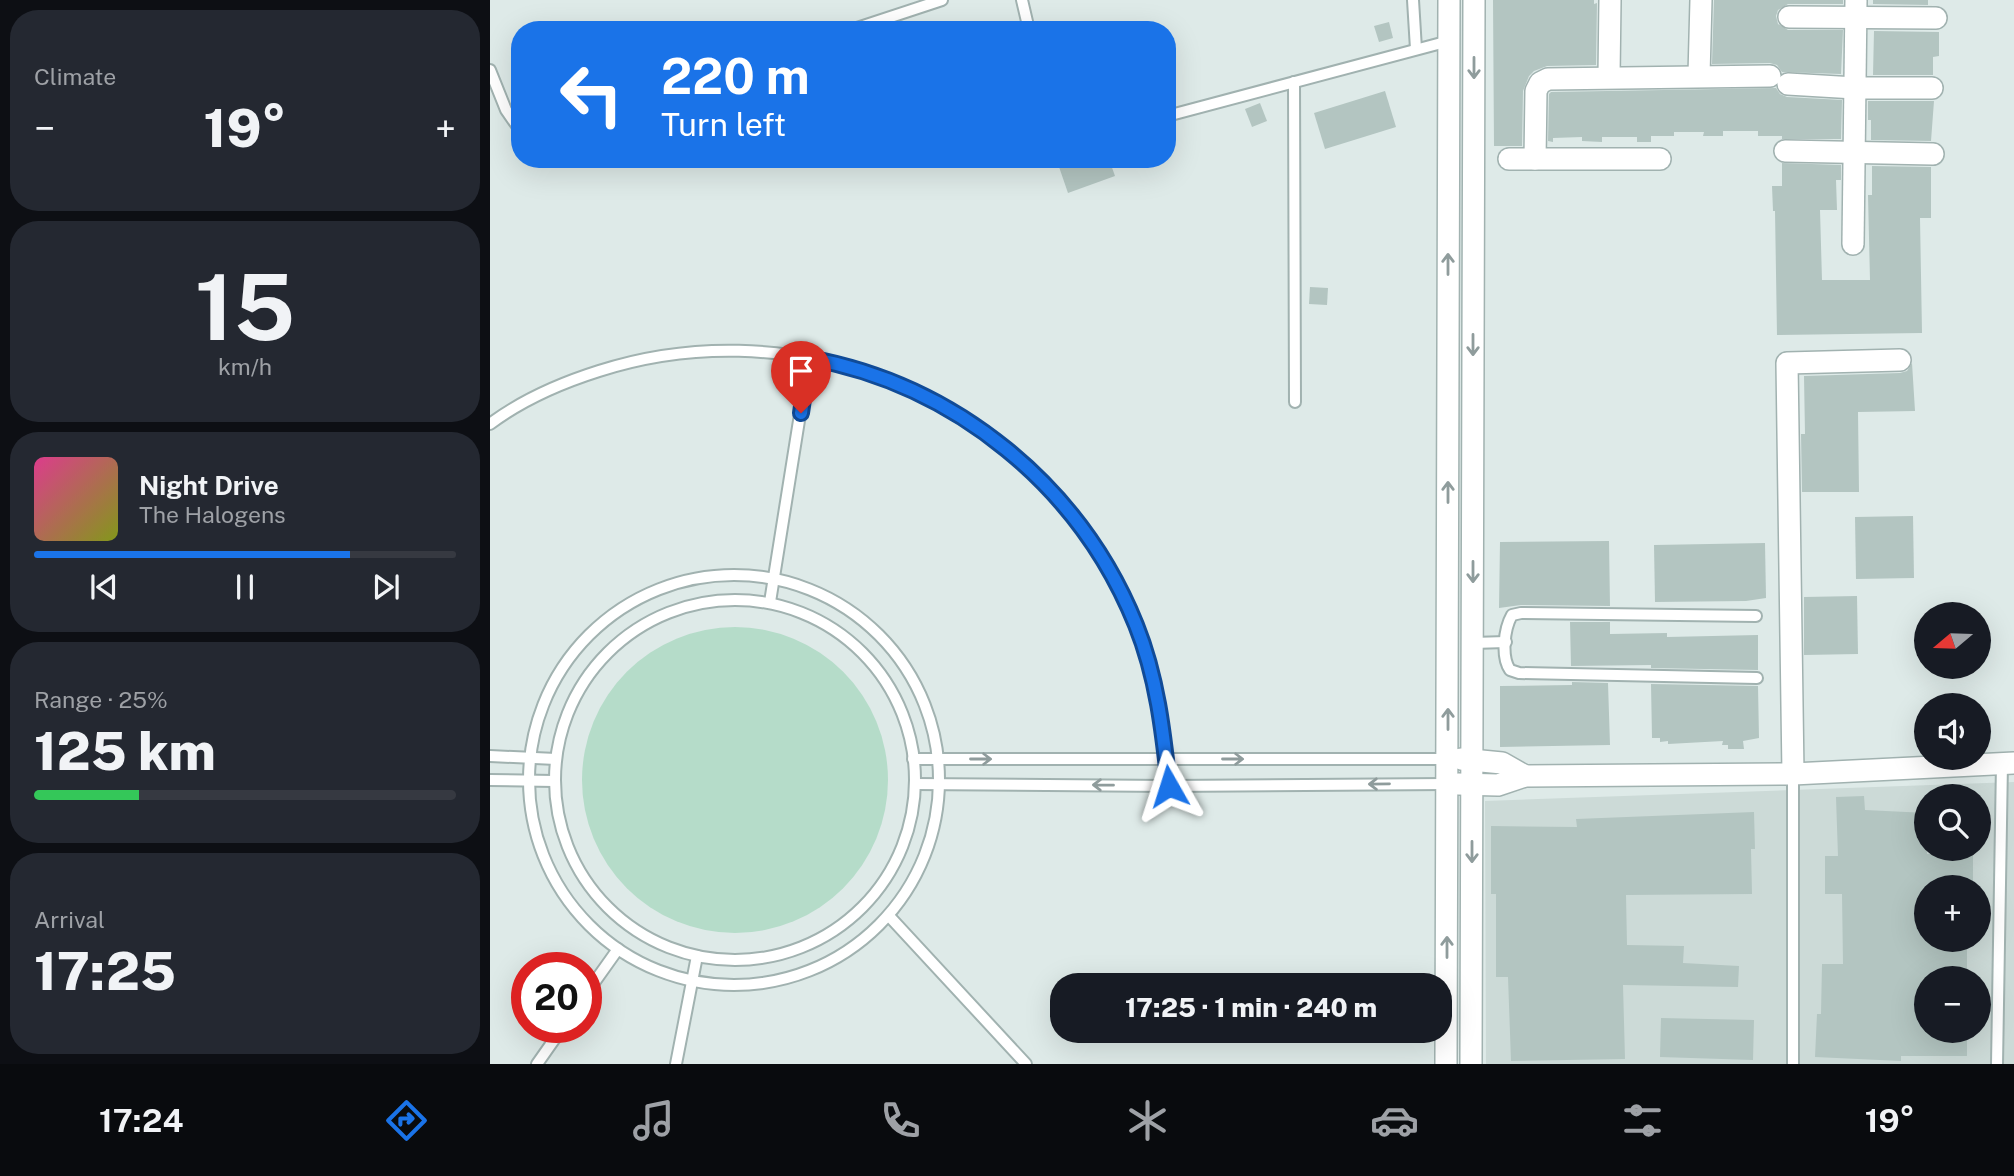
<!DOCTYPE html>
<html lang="en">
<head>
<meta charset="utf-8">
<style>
  body { margin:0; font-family:"Public Sans",sans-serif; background:#242831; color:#f1f3f6; height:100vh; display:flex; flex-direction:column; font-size:26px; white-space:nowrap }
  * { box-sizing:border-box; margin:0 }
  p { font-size:23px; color:#9ea1a6 }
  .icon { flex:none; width:38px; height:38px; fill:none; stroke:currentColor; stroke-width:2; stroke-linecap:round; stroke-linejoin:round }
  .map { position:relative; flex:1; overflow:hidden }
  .sheet { display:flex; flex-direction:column; gap:10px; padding:10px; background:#0d0f14; width:490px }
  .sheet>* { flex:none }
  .banner { position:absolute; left:21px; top:21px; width:665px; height:147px; border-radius:28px; box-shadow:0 7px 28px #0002; background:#1a73e8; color:#fff; overflow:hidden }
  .needle { width:46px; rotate:251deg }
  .fabs { position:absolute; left:1424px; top:602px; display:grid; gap:14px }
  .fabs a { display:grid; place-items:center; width:77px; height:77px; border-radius:50%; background:#171b24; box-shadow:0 7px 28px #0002; font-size:35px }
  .speed { position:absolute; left:21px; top:952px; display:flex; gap:14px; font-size:35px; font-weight:700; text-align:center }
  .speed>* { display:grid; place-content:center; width:91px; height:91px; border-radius:50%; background:#171b24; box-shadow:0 7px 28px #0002; line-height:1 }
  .speed .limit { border:10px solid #d22; background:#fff; color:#111 }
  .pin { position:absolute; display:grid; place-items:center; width:60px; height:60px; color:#fff; margin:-72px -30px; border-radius:50% 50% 50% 0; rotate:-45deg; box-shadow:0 0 7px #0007 }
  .pin .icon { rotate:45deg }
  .me { position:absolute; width:77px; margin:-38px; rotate:354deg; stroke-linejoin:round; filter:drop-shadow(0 0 5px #0008) }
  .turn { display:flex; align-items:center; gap:24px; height:147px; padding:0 35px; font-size:32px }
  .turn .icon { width:91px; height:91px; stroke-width:2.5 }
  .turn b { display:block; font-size:49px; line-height:60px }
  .big { font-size:52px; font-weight:800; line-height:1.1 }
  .sheet .card { flex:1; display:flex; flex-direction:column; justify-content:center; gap:10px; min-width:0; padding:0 24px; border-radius:28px; background:#242831 }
  .sheet .dial { align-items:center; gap:0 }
  .dial b { font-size:91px; line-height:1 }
  .song { display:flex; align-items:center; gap:21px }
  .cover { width:84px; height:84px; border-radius:10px; background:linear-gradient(135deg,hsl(330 70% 55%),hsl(70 70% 35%)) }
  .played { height:7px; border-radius:4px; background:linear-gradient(90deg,#1a73e8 75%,#363941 75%) }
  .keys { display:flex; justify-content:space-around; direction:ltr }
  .heat { display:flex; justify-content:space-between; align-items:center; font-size:38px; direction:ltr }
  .charge { height:10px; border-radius:5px; background:linear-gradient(90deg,#34c759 25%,#363941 0) }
  .trip { position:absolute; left:560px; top:973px; width:402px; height:70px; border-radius:28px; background:#171b24; box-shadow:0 7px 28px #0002; font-weight:800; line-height:70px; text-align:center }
  .dock { display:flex; height:112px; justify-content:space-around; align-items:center; background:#090b0e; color:#9ea1a6 }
  .dock .icon { width:49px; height:49px }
  .dock .current { color:#1a73e8 }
  .dock b { font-size:32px; color:#f1f3f6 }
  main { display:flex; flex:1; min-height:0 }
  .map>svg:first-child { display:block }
  .built { fill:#ccdad7; fill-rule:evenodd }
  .green { fill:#b5dcc9 }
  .building { fill:#b3c5c1 }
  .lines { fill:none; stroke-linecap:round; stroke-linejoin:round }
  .service-casing { stroke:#a1b2b0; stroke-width:14 }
  .minor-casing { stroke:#a1b2b0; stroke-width:24 }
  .tertiary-casing { stroke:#a1b2b0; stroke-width:24 }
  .service { stroke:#fff; stroke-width:10 }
  .minor { stroke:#fff; stroke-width:21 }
  .tertiary { stroke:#fff; stroke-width:21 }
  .oneway { stroke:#8f9c9c }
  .route-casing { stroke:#114b97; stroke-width:18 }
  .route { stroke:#1a73e8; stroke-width:12 }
</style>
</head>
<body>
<main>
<section class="sheet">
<div class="card"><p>Climate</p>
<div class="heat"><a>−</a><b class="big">19°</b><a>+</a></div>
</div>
<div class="card dial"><b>15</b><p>km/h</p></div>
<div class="card">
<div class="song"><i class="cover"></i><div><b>Night Drive</b><p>The Halogens</p></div></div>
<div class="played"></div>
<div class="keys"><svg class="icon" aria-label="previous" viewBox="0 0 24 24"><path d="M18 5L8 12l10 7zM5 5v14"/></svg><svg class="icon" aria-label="pause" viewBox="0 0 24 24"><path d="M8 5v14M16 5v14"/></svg><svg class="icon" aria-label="next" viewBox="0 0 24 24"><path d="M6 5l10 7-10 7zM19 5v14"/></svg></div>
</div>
<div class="card"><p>Range · 25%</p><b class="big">125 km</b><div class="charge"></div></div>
<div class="card"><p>Arrival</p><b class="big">17:25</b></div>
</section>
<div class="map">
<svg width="1524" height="1064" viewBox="0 0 1524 1064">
  <rect width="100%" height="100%" fill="#deeae8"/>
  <path class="built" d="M1524,782V1064H996L995,801ZM1437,796H1489V849H1437ZM1437,887H1489V940H1437ZM1437,978H1489V1031H1437Z"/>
  <circle class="green" cx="245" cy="780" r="153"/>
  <g class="building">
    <path d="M1003,0H1104V4L1107,3L1106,65L1057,66L1044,71L1039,76L1033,91L1032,146H1004Z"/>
    <path d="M1224,0H1353V4H1298L1288,10L1286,16L1288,24L1298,30H1353L1351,74L1292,72L1287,65L1280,63L1222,64Z"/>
    <path d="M1383,0H1438V5L1383,4Z"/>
    <path d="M899,22L903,38L889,42L884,26Z"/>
    <path d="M1384,31L1449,32V56L1443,57V75H1383Z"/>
    <path d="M1286,88L1290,94L1297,97L1352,100L1351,139H1292V136H1268V131H1233V136H1213L1214,132H1184V136H1161V142H1147V137H1112V142L1092,141V137L1063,138V142L1058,141L1059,94L1061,92Z"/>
    <path d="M895,91L906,127L835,149L824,113Z"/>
    <path d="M1378,101H1444L1441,141L1381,140V120H1378Z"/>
    <path d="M770,103L777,121L762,127L755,109Z"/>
    <path d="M582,159H619L625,176L578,193L568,164Z"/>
    <path d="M1292,163L1351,165V180H1346L1347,210H1330L1332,280H1380L1378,195H1382V166L1441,167V218H1430L1432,333L1287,335L1285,211H1283L1282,186H1292Z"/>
    <path d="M820,287L838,288L837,305L819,304Z"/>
    <path d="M1422,363L1425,411L1368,412L1369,492H1312L1311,434H1315L1314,376L1410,373L1417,371Z"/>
    <path d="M1423,516L1424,578L1366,579L1365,517Z"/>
    <path d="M1119,541L1120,606L1031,605L1009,608L1010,542Z"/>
    <path d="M1275,543L1276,598L1256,601L1165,602L1164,545Z"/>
    <path d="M1367,596L1368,654L1314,655V597Z"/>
    <path d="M1080,622H1120V634L1177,633V637L1268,635V670L1161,668V665L1081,666Z"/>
    <path d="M1082,682L1118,683L1120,745L1010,747V686L1082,685Z"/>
    <path d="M1161,684L1268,686L1269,738L1253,741L1254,749H1238V745H1232L1233,741L1178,744V741L1170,742V738H1162Z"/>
    <path d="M1374,796L1375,810L1437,813V854L1483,853V887H1437V940H1477V978H1437V1031H1477V1056H1411V1061L1325,1057L1327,1014H1331L1332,964H1353L1352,894H1335V856H1348L1346,797Z"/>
    <path d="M1264,812L1265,849H1261L1262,894L1136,895L1137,945L1194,946L1193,963L1249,966L1248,987L1133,985L1135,1059L1021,1061L1018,977H1006V894H1001V826L1087,827L1086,819Z"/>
    <path d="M1171,1018L1264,1020L1263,1060L1170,1057Z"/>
  </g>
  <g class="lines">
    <defs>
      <g id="service">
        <path d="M532,0L539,30"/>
        <path d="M923,0L926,49"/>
        <path d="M361,30L452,0"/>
        <path d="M0,70L16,110L30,130"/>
        <path d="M804,82L805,402"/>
        <path d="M677,116L959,41"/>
        <path d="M0,424C32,400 71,383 109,371C292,312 500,385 605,547C656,624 669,696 679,786"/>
        <circle cx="244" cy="780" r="205"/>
        <circle cx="245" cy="780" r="180"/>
        <path d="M280,602L319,358"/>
        <path d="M1266,616L1031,613L1022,615C1014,629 1011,657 1020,670L1029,673L1267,678"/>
        <path d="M983,643L1016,642"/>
        <path d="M0,756L66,759"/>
        <path d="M423,759H958"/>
        <path d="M1303,774V1064"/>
        <path d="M0,780L64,781"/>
        <path d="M425,784L679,786L957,784"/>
        <path d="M399,916L536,1064"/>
        <path d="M96,994L128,949"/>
        <path d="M47,1064L73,1027"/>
        <path d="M186,1064L207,956"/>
        <path d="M1507,1064L1512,763"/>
      </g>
      <g id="minor">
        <path d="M1299,17L1446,18"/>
        <path d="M1209,75L1211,0"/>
        <path d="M1119,76L1120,0"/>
        <path d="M1298,84L1365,88H1442"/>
        <path d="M1295,151L1443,154"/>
        <path d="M1019,159H1170"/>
        <path d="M1045,159L1046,91L1050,83L1058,79L1280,76"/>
        <path d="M1363,244L1366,0"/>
        <path d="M1303,774L1297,363L1410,360"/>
      </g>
      <g id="tertiary">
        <path d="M971,759L1012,763L1035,776"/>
        <path d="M968,784L1008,785L1035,776L1303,774L1524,763"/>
        <path d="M956,1064L959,0"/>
        <path d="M981,1064L984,0"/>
      </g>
    </defs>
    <use href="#service" class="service-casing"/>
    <use href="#minor" class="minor-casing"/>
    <use href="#tertiary" class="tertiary-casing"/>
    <use href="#service" class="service"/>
    <use href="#minor" class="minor"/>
    <use href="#tertiary" class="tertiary"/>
  </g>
  <defs><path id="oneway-shaft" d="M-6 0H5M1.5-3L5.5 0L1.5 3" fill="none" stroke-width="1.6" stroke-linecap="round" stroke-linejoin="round" transform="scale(1.75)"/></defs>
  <g class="oneway">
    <use href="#oneway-shaft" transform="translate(984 68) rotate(90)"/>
    <use href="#oneway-shaft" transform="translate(958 264) rotate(-90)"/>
    <use href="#oneway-shaft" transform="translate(983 345) rotate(90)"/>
    <use href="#oneway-shaft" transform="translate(958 492) rotate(-90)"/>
    <use href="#oneway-shaft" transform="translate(983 572) rotate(90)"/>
    <use href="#oneway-shaft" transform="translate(958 719) rotate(-90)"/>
    <use href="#oneway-shaft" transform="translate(491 759)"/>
    <use href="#oneway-shaft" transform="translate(743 759)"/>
    <use href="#oneway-shaft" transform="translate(889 784) rotate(179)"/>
    <use href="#oneway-shaft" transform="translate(613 785) rotate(-179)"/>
    <use href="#oneway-shaft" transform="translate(982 852) rotate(90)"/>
    <use href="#oneway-shaft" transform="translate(957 947) rotate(-90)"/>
  </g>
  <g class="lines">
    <defs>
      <path id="route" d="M311,413L319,358C466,385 590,486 646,625C667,677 673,731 679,786"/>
    </defs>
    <use href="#route" class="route-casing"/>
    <use href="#route" class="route"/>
  </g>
</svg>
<div class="fabs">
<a><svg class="needle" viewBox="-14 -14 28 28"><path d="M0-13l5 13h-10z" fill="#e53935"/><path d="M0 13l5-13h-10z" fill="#9ea1a6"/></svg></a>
<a><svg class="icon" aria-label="sound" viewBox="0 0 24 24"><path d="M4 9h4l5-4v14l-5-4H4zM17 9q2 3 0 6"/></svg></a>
<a><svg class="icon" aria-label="search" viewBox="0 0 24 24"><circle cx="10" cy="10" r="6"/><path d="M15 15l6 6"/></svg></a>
<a>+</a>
<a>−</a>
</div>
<div class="speed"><div class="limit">20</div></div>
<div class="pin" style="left:311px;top:413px;background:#d93025"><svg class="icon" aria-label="arrive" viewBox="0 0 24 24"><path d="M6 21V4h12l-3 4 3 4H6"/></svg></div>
<svg class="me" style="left:679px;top:786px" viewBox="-20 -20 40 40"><path d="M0-17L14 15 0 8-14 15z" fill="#1a73e8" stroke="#fff" stroke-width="4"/></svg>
<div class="trip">17:25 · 1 min · 240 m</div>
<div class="banner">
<div class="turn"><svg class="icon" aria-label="left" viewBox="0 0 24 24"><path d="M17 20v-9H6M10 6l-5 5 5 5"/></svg><div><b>220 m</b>Turn left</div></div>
</div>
</div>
</main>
<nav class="dock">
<b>17:24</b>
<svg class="icon current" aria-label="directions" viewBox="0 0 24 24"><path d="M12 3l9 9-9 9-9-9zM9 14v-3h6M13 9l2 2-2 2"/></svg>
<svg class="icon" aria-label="music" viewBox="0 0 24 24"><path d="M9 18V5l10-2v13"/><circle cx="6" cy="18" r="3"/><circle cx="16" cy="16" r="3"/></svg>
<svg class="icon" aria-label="phone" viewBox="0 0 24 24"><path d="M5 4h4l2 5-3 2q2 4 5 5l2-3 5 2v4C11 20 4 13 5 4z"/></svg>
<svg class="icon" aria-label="climate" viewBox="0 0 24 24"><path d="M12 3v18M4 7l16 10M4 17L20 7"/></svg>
<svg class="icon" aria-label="car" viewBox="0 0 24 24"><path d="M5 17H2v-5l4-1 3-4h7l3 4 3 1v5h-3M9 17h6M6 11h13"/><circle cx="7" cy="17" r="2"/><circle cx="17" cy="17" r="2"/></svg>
<svg class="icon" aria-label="filters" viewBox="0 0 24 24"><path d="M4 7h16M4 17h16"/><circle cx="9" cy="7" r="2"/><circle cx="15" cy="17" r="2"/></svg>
<b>19°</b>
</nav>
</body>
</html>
